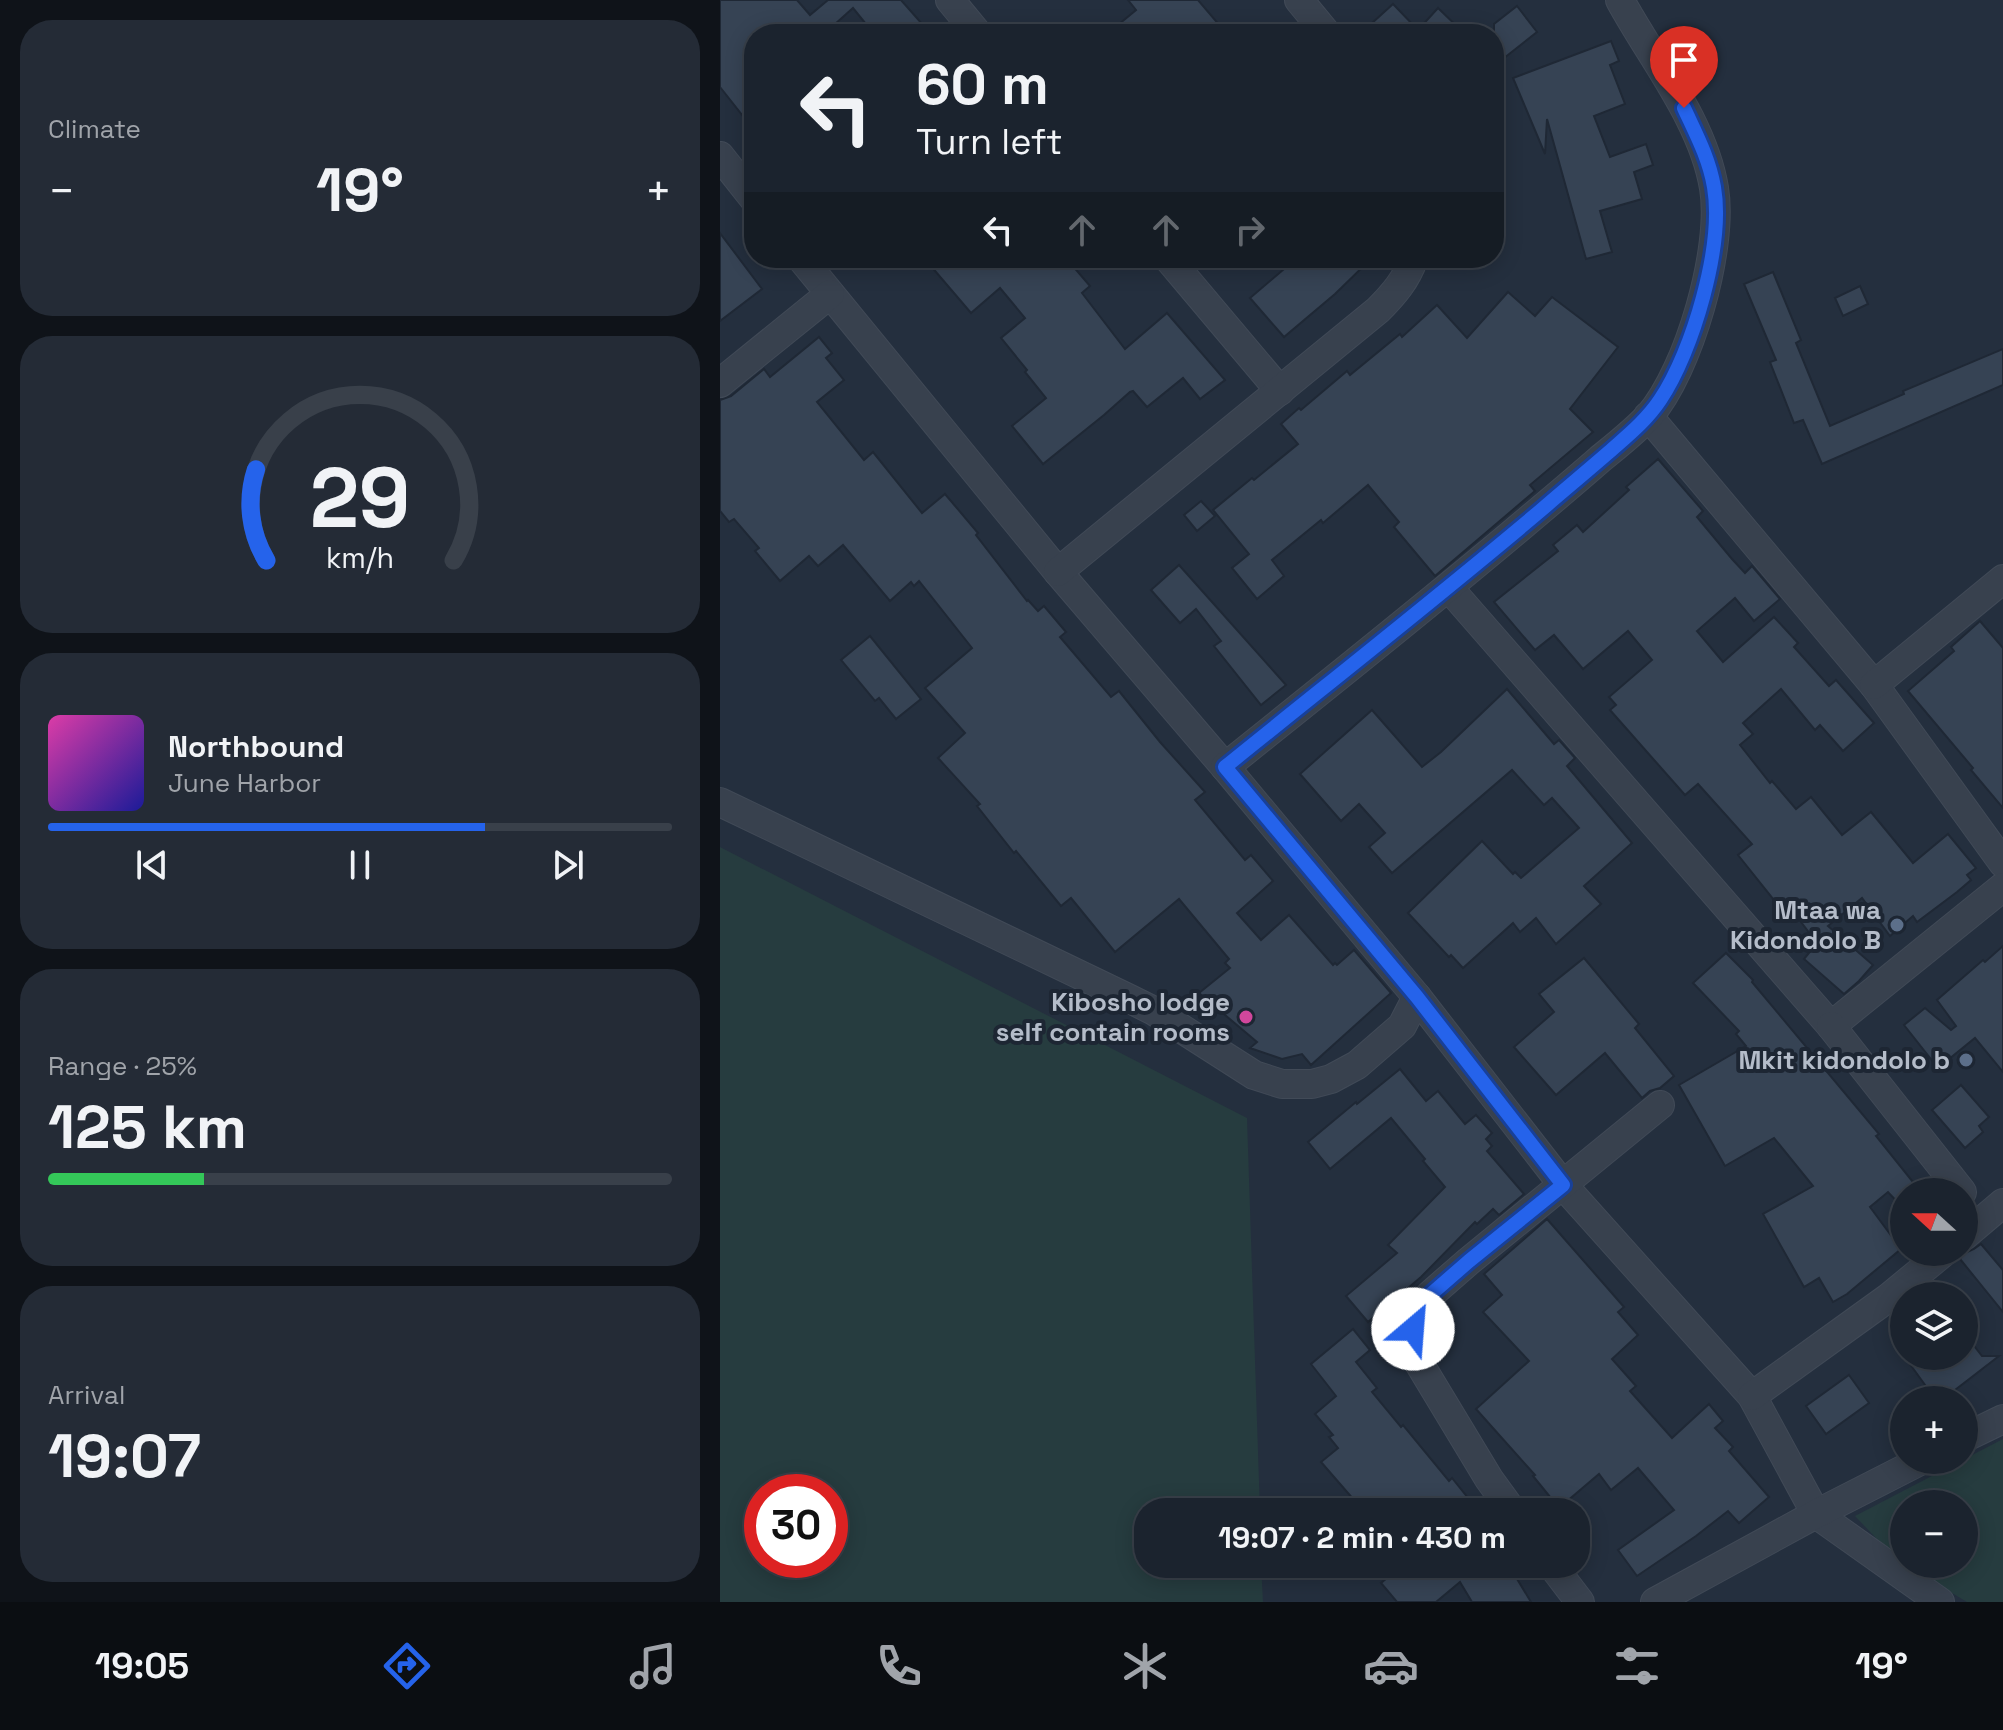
<!DOCTYPE html>
<html lang="en">
<head>
<meta charset="utf-8">
<style>
  body { margin:0; font-family:"Space Grotesk",sans-serif; background:#242b36; color:#f1f3f6; height:100vh; display:flex; flex-direction:column; font-size:30px; white-space:nowrap }
  * { box-sizing:border-box; margin:0 }
  p { font-size:26px; color:#a0a4aa }
  .icon { flex:none; width:44px; height:44px; fill:none; stroke:currentColor; stroke-width:2; stroke-linecap:round; stroke-linejoin:round }
  .map { position:relative; flex:1; overflow:hidden }
  .drawer { display:flex; flex-direction:column; gap:20px; padding:20px; background:#0f1319; width:720px }
  .drawer>* { flex:none }
  .guide { position:absolute; left:24px; top:24px; width:760px; height:244px; border-radius:32px; box-shadow:0 4px 20px #0003,0 0 0 2px #39404a; background:#1b232e; color:#f1f3f6; overflow:hidden }
  .needle { width:52px; rotate:291deg }
  .controls { position:absolute; left:1170px; top:1178px; display:grid; gap:16px }
  .controls a { display:grid; place-items:center; width:88px; height:88px; border-radius:50%; background:#1b232e; box-shadow:0 4px 20px #0003,0 0 0 2px #39404a; font-size:40px }
  .speed { position:absolute; left:24px; top:1474px; display:flex; gap:16px; font-size:40px; font-weight:700; text-align:center }
  .speed>* { display:grid; place-content:center; width:104px; height:104px; border-radius:50%; background:#1b232e; box-shadow:0 4px 20px #0003,0 0 0 2px #39404a; line-height:1 }
  .speed .limit { border:12px solid #d22; background:#fff; color:#111 }
  .pin { position:absolute; display:grid; place-items:center; width:68px; height:68px; color:#fff; margin:-82px -34px; border-radius:50% 50% 50% 0; rotate:-45deg; box-shadow:0 0 8px #0007 }
  .pin .icon { rotate:45deg }
  .me { position:absolute; width:88px; margin:-44px; rotate:27deg; stroke-linejoin:round; filter:drop-shadow(0 0 6px #0008) }
  .turn { display:flex; align-items:center; gap:28px; height:168px; padding:0 40px; font-size:36px }
  .turn .icon { width:104px; height:104px; stroke-width:2.5 }
  .turn b { display:block; font-size:56px; line-height:68px }
  .lanes { display:flex; align-items:center; height:76px; padding:0 40px; background:#0003; justify-content:center; gap:40px; direction:ltr }
  .lanes .off { opacity:.35 }
  .big { font-size:60px; font-weight:600; line-height:1.1 }
  .drawer .tile { flex:1; display:flex; flex-direction:column; justify-content:center; gap:12px; min-width:0; padding:0 28px; border-radius:32px; background:#242b36 }
  .drawer .dial { align-items:center; gap:0 }
  .dial svg { height:208px; overflow:visible; fill:none; stroke:#39404a; stroke-width:7; stroke-linecap:round; text-anchor:middle }
  .dial text { fill:#f1f3f6; stroke:none }
  .song { display:flex; align-items:center; gap:24px }
  .cover { width:96px; height:96px; border-radius:12px; background:linear-gradient(135deg,hsl(320 70% 55%),hsl(240 70% 35%)) }
  .played { height:8px; border-radius:4px; background:linear-gradient(90deg,#2563eb 70%,#39404a 70%) }
  .keys { display:flex; justify-content:space-around; direction:ltr }
  .heat { display:flex; justify-content:space-between; align-items:center; font-size:44px; direction:ltr }
  .charge { height:12px; border-radius:6px; background:linear-gradient(90deg,#34c759 25%,#39404a 0) }
  .trip { position:absolute; left:414px; top:1498px; width:456px; height:80px; border-radius:32px; background:#1b232e; box-shadow:0 4px 20px #0003,0 0 0 2px #39404a; font-weight:600; line-height:80px; text-align:center }
  .menu { display:flex; height:128px; justify-content:space-around; align-items:center; background:#0b0e12; color:#a0a4aa }
  .menu .icon { width:56px; height:56px }
  .menu .selected { color:#2563eb }
  .menu b { font-size:36px; color:#f1f3f6 }
  main { display:flex; flex:1; min-height:0 }
  .map>svg:first-child { display:block }
  .green { fill:#263c3f; fill-rule:evenodd }
  .building { fill:#364354; stroke:#1f2835; stroke-width:2 }
  .lines { fill:none; stroke-linecap:round; stroke-linejoin:round }
  .minor-casing { stroke:#414a57; stroke-width:30 }
  .minor { stroke:#38414e; stroke-width:28 }
  .route-casing { stroke:#184099; stroke-width:20 }
  .route { stroke:#2563eb; stroke-width:14 }
  .service-dot { fill:#5c6f8a; stroke:#1d2633; stroke-width:3 }
  .hotel-dot { fill:#d1479c; stroke:#1d2633; stroke-width:3 }
  .labels { text-anchor:middle; stroke-width:8; stroke-linejoin:round; paint-order:stroke }
  .poi-label { font-size:26px; font-weight:bold; fill:#b4bcc9; stroke:#1d2633; text-anchor:end }
</style>
</head>
<body>
<main>
<section class="drawer">
<div class="tile"><p>Climate</p>
<div class="heat"><a>−</a><b class="big">19°</b><a>+</a></div>
</div>
<div class="tile dial"><svg viewBox="0 0 100 80">
<path d="M14 69A42 42 0 1 1 86 69"/>
<path d="M14 69A42 42 0 0 1 10 34" stroke="#2563eb"/>
<text x="50" y="56" font-size="32" font-weight="700">29</text>
<text x="50" y="72" font-size="11">km/h</text>
</svg></div>
<div class="tile">
<div class="song"><i class="cover"></i><div><b>Northbound</b><p>June Harbor</p></div></div>
<div class="played"></div>
<div class="keys"><svg class="icon" aria-label="previous" viewBox="0 0 24 24"><path d="M18 5L8 12l10 7zM5 5v14"/></svg><svg class="icon" aria-label="pause" viewBox="0 0 24 24"><path d="M8 5v14M16 5v14"/></svg><svg class="icon" aria-label="next" viewBox="0 0 24 24"><path d="M6 5l10 7-10 7zM19 5v14"/></svg></div>
</div>
<div class="tile"><p>Range · 25%</p><b class="big">125 km</b><div class="charge"></div></div>
<div class="tile"><p>Arrival</p><b class="big">19:07</b></div>
</section>
<div class="map">
<svg width="1283" height="1602" viewBox="0 0 1283 1602">
  <rect width="100%" height="100%" fill="#242f3e"/>
  <g class="green">
    <path d="M0,847L527,1118L540,1512H428V1564H541L543,1602H0ZM42,1492H110V1560H42Z"/>
    <path d="M1283,1439V1602H1247L1184,1564H1244V1504H1184V1564L1176,1559L1135,1516Z"/>
  </g>
  <g class="building">
    <path d="M0,0H77L90,15L108,0H181L211,34H154L133,8L105,33L106,34H34V130L0,87Z"/>
    <path d="M408,0H478L507,34H387L416,10Z"/>
    <path d="M673,4L698,30L718,8L745,34H640Z"/>
    <path d="M797,6L817,32L774,66V24Z"/>
    <path d="M891,41L899,61L890,65L905,104L874,116L890,157L926,144L933,165L914,172L922,199L880,211L892,252L866,259L827,119L825,154L793,78Z"/>
    <path d="M0,233L42,289L0,321Z"/>
    <path d="M204,258H346L370,286L362,293L405,349L447,313L505,380L480,399L463,378L427,407L413,391L410,392L384,415L323,464L292,426L326,398L305,372L307,370L281,338L305,318L280,288L251,313Z"/>
    <path d="M577,258H652L615,294L564,337L530,298Z"/>
    <path d="M1053,272L1081,340L1076,343L1110,426L1184,394L1183,391L1283,349V385L1102,464L1083,420L1074,423L1050,362L1056,360L1024,284Z"/>
    <path d="M1140,286L1148,304L1123,316L1115,298Z"/>
    <path d="M788,292L815,316L832,297L898,347L850,409L873,432L810,485L815,491L715,576L674,527L679,522L648,485L603,523L601,520L552,560L564,576L537,599L512,568L529,554L493,510L532,478L534,480L578,444L561,424L579,408L581,410L627,371L630,375L680,334L682,337L717,305L747,338Z"/>
    <path d="M99,337L112,353L106,358L124,380L97,402L144,460L153,452L202,513L225,494L258,533L256,535L307,601L308,600L318,611L324,606L346,632L340,637L391,697L399,691L440,742L485,792L475,800L525,860L531,855L553,881L517,913L541,940L569,915L613,965L615,963L617,965L634,950L671,993L591,1065L582,1054L562,1059L530,1048L537,1042L479,993L510,968L505,963L509,959L459,899L395,952L351,898L341,906L296,851L294,853L257,806L260,804L218,758L245,733L205,688L252,648L199,581L194,586L191,582L170,601L123,545L98,566L89,556L60,581L35,551L39,548L14,519L9,522L0,511V400L11,396L44,369L50,377Z"/>
    <path d="M938,459L983,511L977,517L1012,559L1025,573L1032,566L1060,599L1034,621L1015,598L977,631L1003,662L1054,617L1078,643L1074,647L1109,686L1116,680L1154,723L1123,751L1100,725L1095,730L1061,689L1023,723L1033,734L1020,745L1050,783L1052,781L1076,809L1091,797L1122,835L1151,812L1193,863L1228,834L1256,868L1247,875L1251,880L1237,892L1197,922L1193,916L1170,936L1142,898L1108,926L1153,965L1139,981L1124,994L1084,959L1097,943L1071,909L1065,914L1018,855L1032,844L978,784L965,795L890,710L896,705L889,697L932,660L908,631L863,669L834,635L815,650L774,602L838,551L833,545L857,525L863,532L909,490L906,487Z"/>
    <path d="M481,501L495,516L477,531L464,515Z"/>
    <path d="M459,565L566,685L541,705L494,646L501,641L476,609L460,623L431,590Z"/>
    <path d="M1260,621L1283,648V808L1251,770L1253,768L1188,691L1234,651L1231,647Z"/>
    <path d="M150,636L201,699L176,719L159,698L155,701L121,660Z"/>
    <path d="M787,689L834,744L839,740L855,758L847,766L912,843L864,886L881,904L836,944L816,918L800,932L793,923L743,968L731,955L729,957L688,913L762,841L793,874L795,872L801,878L859,828L832,798L824,805L792,770L672,873L649,847L665,833L639,804L621,821L580,774L652,710L702,767L721,752Z"/>
    <path d="M1283,946V1072L1255,1038L1218,1068L1184,1025L1205,1008L1231,1030L1236,1026L1217,1000L1263,960L1265,962Z"/>
    <path d="M1006,953L1033,980L1032,982L1159,1134L1156,1136L1201,1192H1184V1209L1168,1192L1150,1207L1181,1249L1127,1294L1113,1302L1099,1278L1084,1287L1043,1214L1093,1186L1054,1138L1005,1166L959,1085L1026,1046L1016,1034L1019,1031L973,983Z"/>
    <path d="M864,958L919,1024L915,1028L954,1076L940,1088L930,1091L922,1098L885,1053L836,1095L794,1047L834,1012L819,994Z"/>
    <path d="M680,1069L706,1101L718,1091L745,1124L756,1115L772,1133L766,1139L772,1146L767,1151L804,1194L779,1215L773,1209L757,1224L755,1222L701,1277L648,1322L626,1296L677,1253L668,1245L725,1187L703,1161L705,1159L671,1118L610,1169L588,1142L636,1102L637,1104Z"/>
    <path d="M1241,1085L1269,1117L1259,1126L1263,1132L1245,1148L1212,1110Z"/>
    <path d="M827,1219L904,1307L898,1312L918,1335L892,1359L916,1386L910,1391L952,1438L989,1404L1003,1421L995,1428L1013,1447L1009,1451L1049,1497L1019,1523L1008,1511L976,1536L917,1576L898,1550L954,1510L918,1468L891,1490L879,1474L839,1508L813,1476L815,1475L756,1409L809,1361L763,1312L782,1295L764,1274Z"/>
    <path d="M1261,1244L1283,1270V1312L1240,1259L1245,1253L1254,1249Z"/>
    <path d="M633,1329L650,1350L636,1362L657,1388L652,1392L681,1427L683,1425L729,1481L732,1478L748,1498L745,1501L755,1512H620L634,1500L601,1462L618,1448L609,1437L613,1435L595,1414L616,1396L591,1364Z"/>
    <path d="M1244,1333L1262,1356H1279L1222,1400H1216L1184,1356H1244Z"/>
    <path d="M1129,1375L1149,1403L1106,1434L1086,1406Z"/>
    <path d="M684,1564H788L811,1602H752L740,1582L716,1602H677L661,1583Z"/>
  </g>
  <g class="lines">
    <defs>
      <g id="minor">
        <path d="M230,0L258,34"/>
        <path d="M579,0L607,34"/>
        <path d="M0,156L34,199"/>
        <path d="M81,258L338,572L505,767L697,997L843,1185L1032,1396L1096,1514L1220,1602"/>
        <path d="M448,258L560,391"/>
        <path d="M0,383L110,294"/>
        <path d="M928,416L1154,685L1283,863"/>
        <path d="M338,572L658,310C674,294 686,280 694,258"/>
        <path d="M729,588L1111,1026L1283,887"/>
        <path d="M1154,685L1283,579"/>
        <path d="M505,767C606,686 707,606 805,523C830,502 855,481 879,460C896,446 914,432 929,416C969,370 1004,248 994,188C983,121 932,59 900,0"/>
        <path d="M0,802L410,999L434,1011L534,1075L562,1084H592L611,1079L637,1065L682,1026L697,997"/>
        <path d="M1111,1026L1242,1192"/>
        <path d="M1244,1236L1283,1203"/>
        <path d="M1032,1396L1168,1298L1224,1252"/>
        <path d="M1244,1438L1283,1419"/>
        <path d="M793,1512L769,1479L699,1363L695,1352L693,1329L699,1311L710,1295L749,1261L940,1105"/>
        <path d="M831,1564L860,1602"/>
        <path d="M935,1602L1096,1514L1202,1460"/>
      </g>
    </defs>
    <use href="#minor" class="minor-casing"/>
    <use href="#minor" class="minor"/>
  </g>
  <g class="lines">
    <defs>
      <path id="route" d="M693,1329L699,1311L710,1295L749,1261L843,1185L697,997L505,767C610,682 717,598 820,511C843,491 866,472 889,452C907,436 926,421 940,400C973,351 1004,245 994,187C989,158 976,134 964,108"/>
    </defs>
    <use href="#route" class="route-casing"/>
    <use href="#route" class="route"/>
  </g>
  <g class="service-dot">
    <circle cx="1177" cy="925" r="8"/>
    <circle cx="1246" cy="1060" r="8"/>
  </g>
  <circle class="hotel-dot" cx="526" cy="1017" r="8"/>
  <g class="labels">
    <g class="poi-label">
      <text x="1161" y="919">Mtaa wa<tspan x="1161" dy="30">Kidondolo B</tspan></text>
      <text x="510" y="1011">Kibosho lodge<tspan x="510" dy="30">self contain rooms</tspan></text>
      <text x="1230" y="1069">Mkit kidondolo b</text>
    </g>
  </g>
</svg>
<div class="controls">
<a><svg class="needle" viewBox="-14 -14 28 28"><path d="M0-13l5 13h-10z" fill="#e53935"/><path d="M0 13l5-13h-10z" fill="#a0a4aa"/></svg></a>
<a><svg class="icon" aria-label="layers" viewBox="0 0 24 24"><path d="M12 4l9 5-9 5-9-5zM3 14l9 5 9-5"/></svg></a>
<a>+</a>
<a>−</a>
</div>
<div class="speed"><div class="limit">30</div></div>
<div class="pin" style="left:964px;top:108px;background:#d93025"><svg class="icon" aria-label="arrive" viewBox="0 0 24 24"><path d="M6 21V4h12l-3 4 3 4H6"/></svg></div>
<svg class="me" style="left:693px;top:1329px" viewBox="-20 -20 40 40"><circle r="19" fill="#fff"/><path d="M0-13L10 11 0 6-10 11z" fill="#2563eb"/></svg>
<div class="trip">19:07 · 2 min · 430 m</div>
<div class="guide">
<div class="turn"><svg class="icon" aria-label="left" viewBox="0 0 24 24"><path d="M17 20v-9H6M10 6l-5 5 5 5"/></svg><div><b>60 m</b>Turn left</div></div>
<div class="lanes"><svg class="icon" aria-label="left" viewBox="0 0 24 24"><path d="M17 20v-9H6M10 6l-5 5 5 5"/></svg><svg class="icon off" aria-label="ahead" viewBox="0 0 24 24"><path d="M12 20V5M6 11l6-6 6 6"/></svg><svg class="icon off" aria-label="ahead" viewBox="0 0 24 24"><path d="M12 20V5M6 11l6-6 6 6"/></svg><svg class="icon off" aria-label="right" viewBox="0 0 24 24"><path d="M7 20v-9h11M14 6l5 5-5 5"/></svg></div>
</div>
</div>
</main>
<nav class="menu">
<b>19:05</b>
<svg class="icon selected" aria-label="directions" viewBox="0 0 24 24"><path d="M12 3l9 9-9 9-9-9zM9 14v-3h6M13 9l2 2-2 2"/></svg>
<svg class="icon" aria-label="music" viewBox="0 0 24 24"><path d="M9 18V5l10-2v13"/><circle cx="6" cy="18" r="3"/><circle cx="16" cy="16" r="3"/></svg>
<svg class="icon" aria-label="phone" viewBox="0 0 24 24"><path d="M5 4h4l2 5-3 2q2 4 5 5l2-3 5 2v4C11 20 4 13 5 4z"/></svg>
<svg class="icon" aria-label="climate" viewBox="0 0 24 24"><path d="M12 3v18M4 7l16 10M4 17L20 7"/></svg>
<svg class="icon" aria-label="car" viewBox="0 0 24 24"><path d="M5 17H2v-5l4-1 3-4h7l3 4 3 1v5h-3M9 17h6M6 11h13"/><circle cx="7" cy="17" r="2"/><circle cx="17" cy="17" r="2"/></svg>
<svg class="icon" aria-label="filters" viewBox="0 0 24 24"><path d="M4 7h16M4 17h16"/><circle cx="9" cy="7" r="2"/><circle cx="15" cy="17" r="2"/></svg>
<b>19°</b>
</nav>
</body>
</html>
